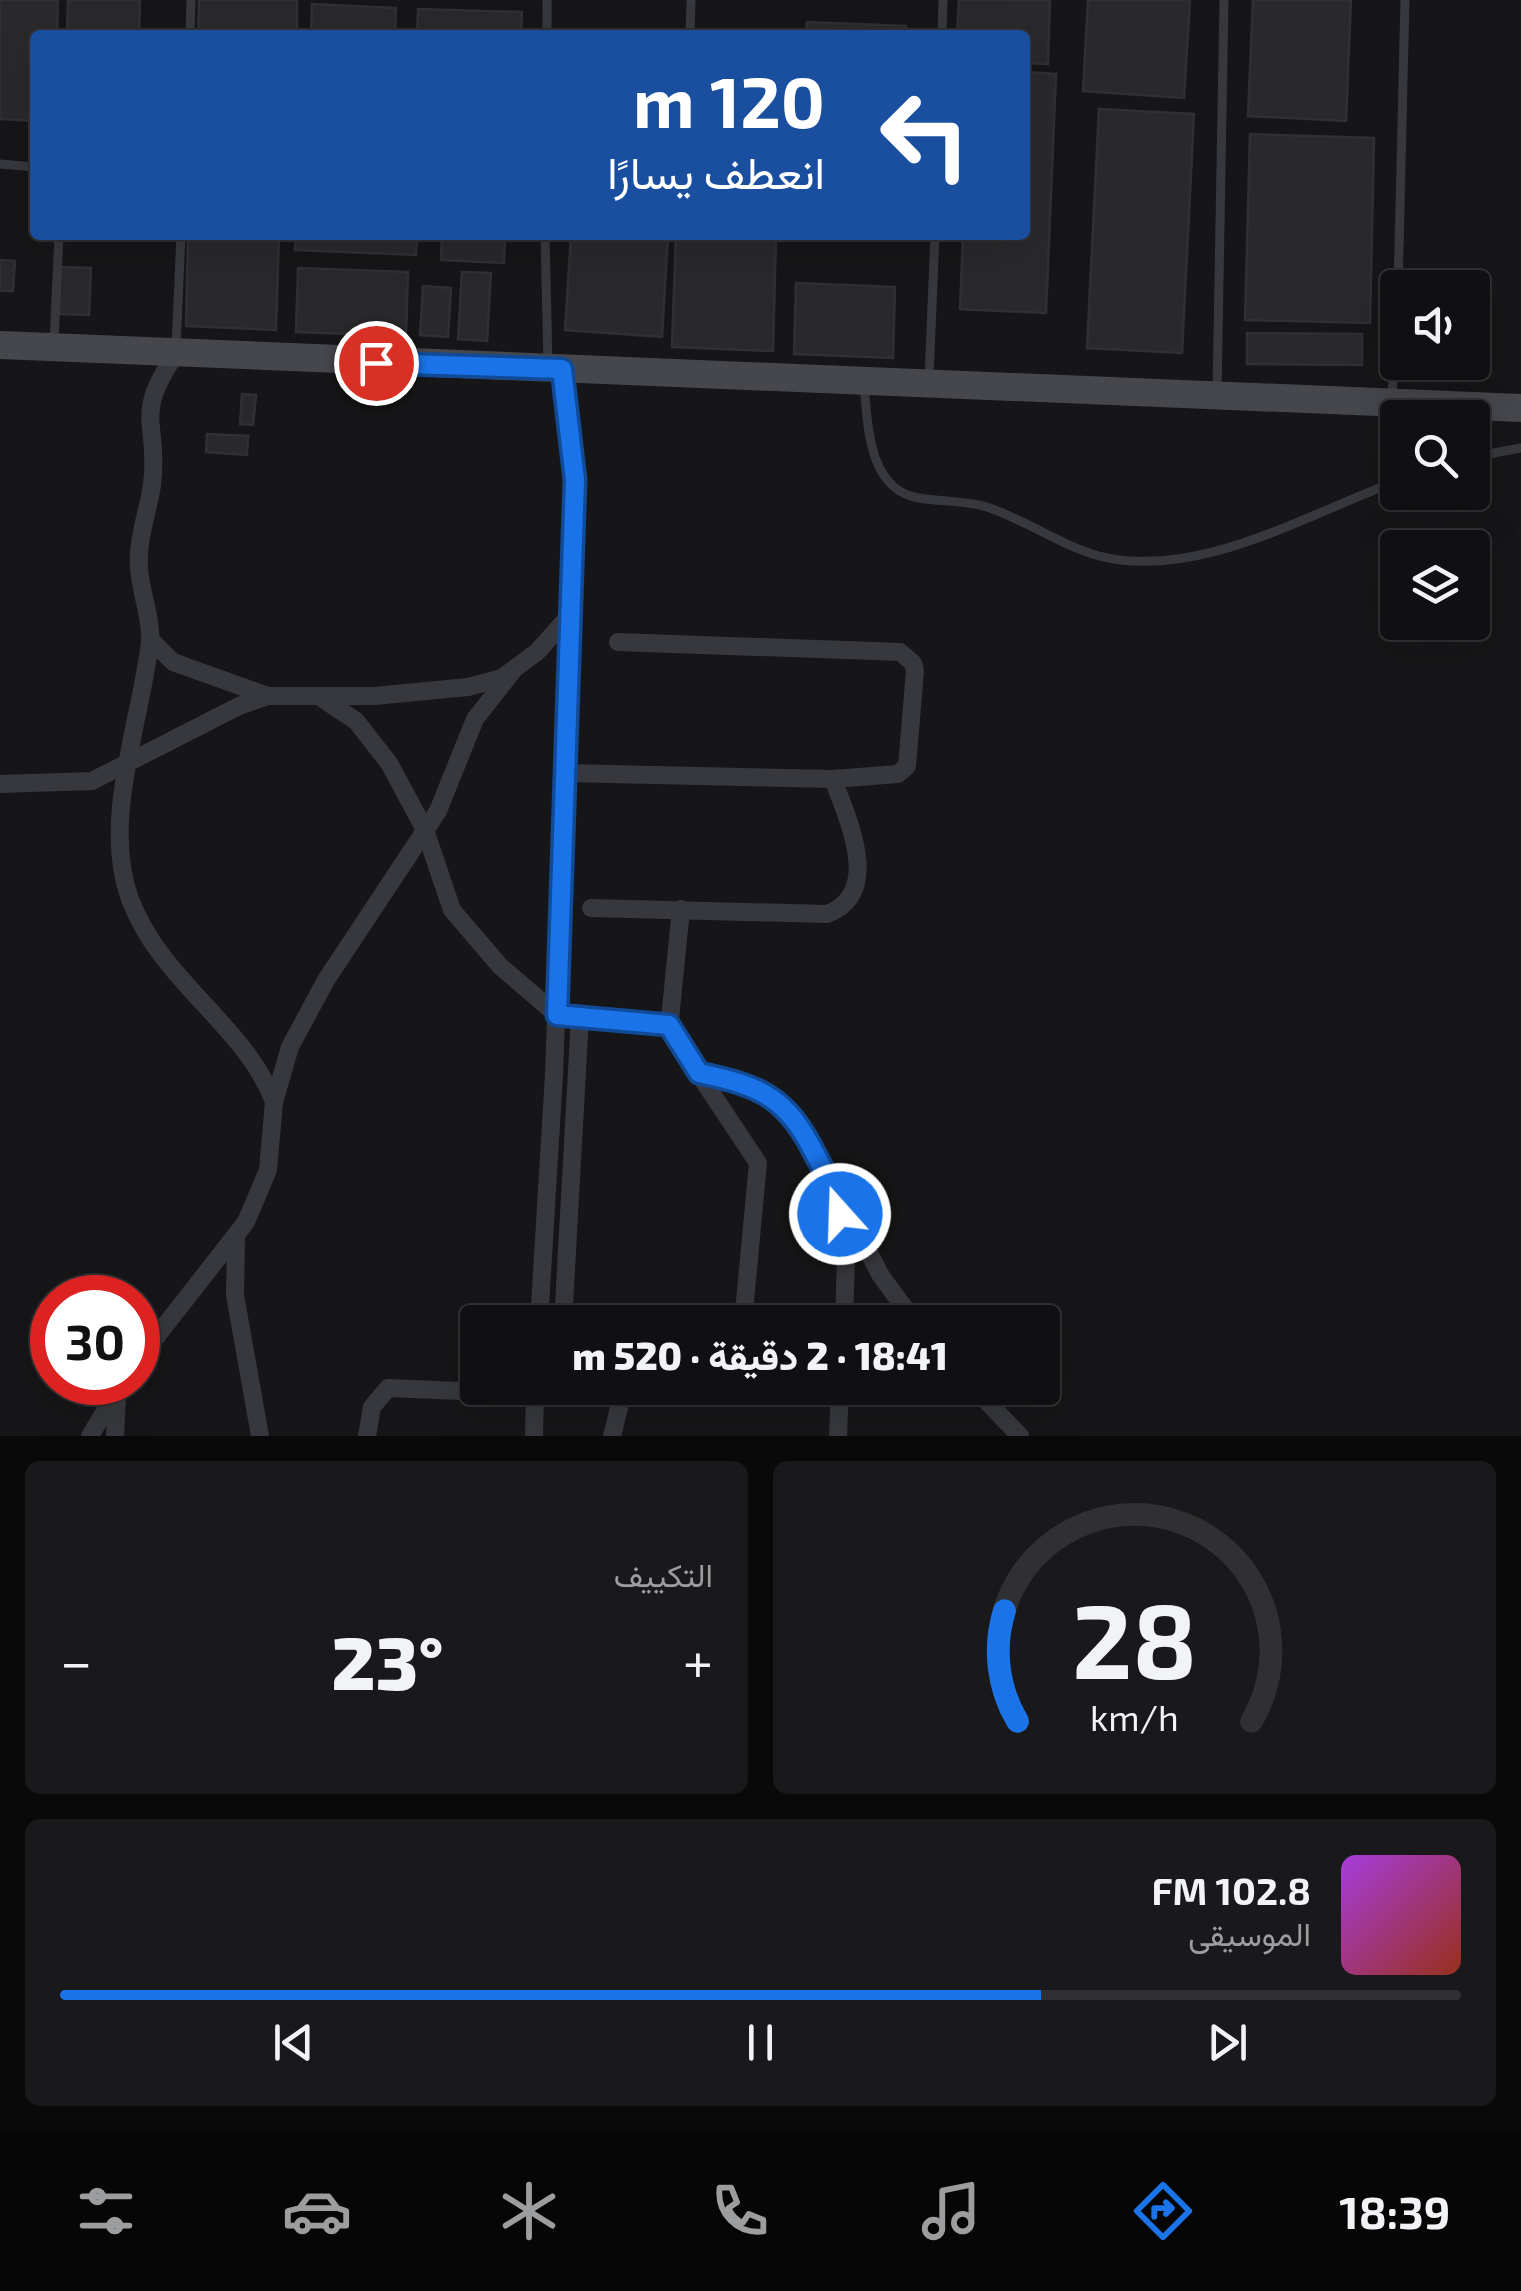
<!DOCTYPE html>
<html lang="ar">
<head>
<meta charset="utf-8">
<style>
  body { margin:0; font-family:"Exo 2",Vazirmatn,sans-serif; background:#19191b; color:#f1f3f6; direction:rtl; height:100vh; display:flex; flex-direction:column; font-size:38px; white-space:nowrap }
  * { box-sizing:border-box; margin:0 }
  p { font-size:32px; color:#9c9d9f }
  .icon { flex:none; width:55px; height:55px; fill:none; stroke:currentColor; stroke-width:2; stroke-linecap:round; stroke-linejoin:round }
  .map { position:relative; height:1436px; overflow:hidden; direction:ltr }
  .side { display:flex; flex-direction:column; gap:25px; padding:25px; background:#09090a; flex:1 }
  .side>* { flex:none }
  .banner { position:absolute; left:30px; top:30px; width:1000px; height:210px; border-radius:10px; box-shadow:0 10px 40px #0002,0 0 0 2px #303032; direction:rtl; background:#1a4fa0; color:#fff; overflow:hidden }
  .fabs { position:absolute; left:1380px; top:270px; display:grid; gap:20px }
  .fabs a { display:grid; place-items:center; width:110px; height:110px; border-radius:10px; background:#101012; box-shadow:0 10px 40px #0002,0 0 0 2px #303032; font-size:50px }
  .speed { position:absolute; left:30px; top:1275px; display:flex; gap:20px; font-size:50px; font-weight:700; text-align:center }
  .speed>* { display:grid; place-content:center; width:130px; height:130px; border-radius:50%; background:#101012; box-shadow:0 10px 40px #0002,0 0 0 2px #303032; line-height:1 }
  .speed .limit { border:15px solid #d22; background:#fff; color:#111 }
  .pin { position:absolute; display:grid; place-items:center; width:85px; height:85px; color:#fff; margin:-42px; border:5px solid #fff; border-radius:50%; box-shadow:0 2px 10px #0007 }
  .me { position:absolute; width:110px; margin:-55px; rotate:340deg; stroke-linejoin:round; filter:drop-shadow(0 0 8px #0008) }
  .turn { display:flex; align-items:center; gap:35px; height:210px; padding:0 40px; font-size:45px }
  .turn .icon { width:130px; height:130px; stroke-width:2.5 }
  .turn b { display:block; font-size:70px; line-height:85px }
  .big { font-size:75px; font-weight:800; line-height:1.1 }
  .side .card { flex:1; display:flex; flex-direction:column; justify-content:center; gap:15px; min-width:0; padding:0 35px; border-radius:15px; background:#19191b }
  .side .dial { align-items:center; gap:0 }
  .dial svg { height:260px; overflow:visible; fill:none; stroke:#303032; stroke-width:7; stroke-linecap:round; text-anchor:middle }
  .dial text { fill:#f1f3f6; stroke:none }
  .song { display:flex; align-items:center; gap:30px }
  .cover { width:120px; height:120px; border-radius:15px; background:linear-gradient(135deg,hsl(280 70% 55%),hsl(10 70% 35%)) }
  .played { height:10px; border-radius:5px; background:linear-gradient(90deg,#1a73e8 70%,#303032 70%) }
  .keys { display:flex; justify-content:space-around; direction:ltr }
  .heat { display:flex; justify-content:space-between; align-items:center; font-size:55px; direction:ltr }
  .side .tiles { flex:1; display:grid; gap:25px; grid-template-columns:1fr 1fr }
  .card:last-child { grid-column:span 2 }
  .trip { position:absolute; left:460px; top:1305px; width:600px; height:100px; border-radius:10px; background:#101012; box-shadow:0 10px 40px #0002,0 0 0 2px #303032; font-weight:800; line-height:100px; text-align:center; direction:rtl }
  .tab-bar { display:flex; height:160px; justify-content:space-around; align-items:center; background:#060607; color:#9c9d9f }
  .tab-bar .icon { width:70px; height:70px }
  .tab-bar .current { color:#1a73e8 }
  .tab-bar b { font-size:45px; color:#f1f3f6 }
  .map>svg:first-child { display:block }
  .building { fill:#29292c; stroke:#303034; stroke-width:2.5 }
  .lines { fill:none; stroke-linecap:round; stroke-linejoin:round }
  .lane { stroke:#37383d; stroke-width:9 }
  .street { stroke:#37383d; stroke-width:18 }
  .secondary { stroke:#45474d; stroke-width:28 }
  .route-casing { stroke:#114b97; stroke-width:25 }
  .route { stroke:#1a73e8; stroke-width:18 }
</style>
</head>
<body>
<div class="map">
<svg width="1521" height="1436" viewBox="0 0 1521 1436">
  <rect width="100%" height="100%" fill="#161618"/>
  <g class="building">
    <path d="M0,0H58L57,35H35V121L0,119Z"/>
    <path d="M68,0H140L139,35H67Z"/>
    <path d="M199,0H297V35H198Z"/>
    <path d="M959,0H1050L1048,64L1025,63V35H957Z"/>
    <path d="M1088,0H1190L1184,98L1083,91Z"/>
    <path d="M1253,0H1351L1346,121L1248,116Z"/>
    <path d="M312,4L396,8L395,35H311Z"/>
    <path d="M418,9L522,12L521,35H417Z"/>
    <path d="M807,22L906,26V35H806Z"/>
    <path d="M1025,72L1056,74L1046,313L960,309L963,235H1025Z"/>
    <path d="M1099,109L1194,114L1182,353L1087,348Z"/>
    <path d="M1250,134L1374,138L1370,323L1245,320Z"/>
    <path d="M188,235H279L276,330L186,326Z"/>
    <path d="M296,235H417L416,255L295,250Z"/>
    <path d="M442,235L505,237L504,263L441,260Z"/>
    <path d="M571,235H668L662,337L565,330Z"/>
    <path d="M676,235H776L773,351L672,347Z"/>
    <path d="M0,260L15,261L13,291H0Z"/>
    <path d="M60,267L91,268L89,315L59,314Z"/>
    <path d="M298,268L408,272L406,336L296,332Z"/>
    <path d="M462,272L491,273L487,341L458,339Z"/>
    <path d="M796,283L895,287L893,358L794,354Z"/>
    <path d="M423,286L451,288L448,337L420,335Z"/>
    <path d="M1247,333L1362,334V365L1247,364Z"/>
    <path d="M242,394L256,395L253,425L240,424Z"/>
    <path d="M207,434L248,436L247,455L206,452Z"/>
  </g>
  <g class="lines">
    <g class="lane">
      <path d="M190,35L191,0"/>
      <path d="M547,35V0"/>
      <path d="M690,35L691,0"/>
      <path d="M942,35L943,0"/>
      <path d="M0,164L35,167"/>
      <path d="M545,235L548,366"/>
      <path d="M1398,288L1405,0"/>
      <path d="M54,342L59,235"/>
      <path d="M176,347L181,235"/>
      <path d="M929,377L935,235"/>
      <path d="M864,384C868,425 868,490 919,498C942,502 964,500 987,507C1026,520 1060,545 1099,556C1198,581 1306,514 1398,481"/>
      <path d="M1217,392L1224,0"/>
      <path d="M1392,398L1398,291"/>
      <path d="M1472,457L1521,448"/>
    </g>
    <g class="street">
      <path d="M175,355C132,419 160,421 152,485C148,512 137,539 139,567C140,592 152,618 150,642C141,721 101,821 130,899C161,982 246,1026 274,1102"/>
      <path d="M150,639L173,662L268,696"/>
      <path d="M320,697L356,721L389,763L425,830L452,910L500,966L557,1015L669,1025"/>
      <path d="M567,773L833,779L898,774L907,766L915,671L913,663L900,652L618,642"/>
      <path d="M0,784L92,781L239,706L268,696H374L468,687L502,678L537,652L571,614"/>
      <path d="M591,908L827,914C883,893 848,820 833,779"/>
      <path d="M681,909L669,1029L758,1163L743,1322"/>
      <path d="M699,1073L761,1090L788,1109L807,1135L881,1276L915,1322"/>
      <path d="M839,1208L846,1257L844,1322"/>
      <path d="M236,1238L235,1295L260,1436"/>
      <path d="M539,1322L554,1075L575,479L561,369"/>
      <path d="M571,1322L564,1305L580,1017"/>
      <path d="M138,1360L246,1222L268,1170L274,1102L290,1047L326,980L438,811L475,719L512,672"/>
      <path d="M974,1388L1020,1436"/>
      <path d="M90,1436L122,1382"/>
      <path d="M115,1436L117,1397"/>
      <path d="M367,1436L372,1407L388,1388L535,1394"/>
      <path d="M534,1436L535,1388"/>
      <path d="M612,1436L624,1388"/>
      <path d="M838,1436L840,1388"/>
    </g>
    <path class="secondary" d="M0,345L1521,408"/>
  </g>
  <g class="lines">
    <defs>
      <path id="route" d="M376,363L562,369L575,480L557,1015L669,1025L699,1073C761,1086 787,1097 816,1156C827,1176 836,1192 840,1214"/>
    </defs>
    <use href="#route" class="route-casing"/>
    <use href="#route" class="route"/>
  </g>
</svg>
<div class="fabs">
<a><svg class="icon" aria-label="sound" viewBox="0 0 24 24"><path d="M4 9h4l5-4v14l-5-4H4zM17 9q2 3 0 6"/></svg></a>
<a><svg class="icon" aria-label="search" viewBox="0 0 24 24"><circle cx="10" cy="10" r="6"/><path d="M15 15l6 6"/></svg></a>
<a><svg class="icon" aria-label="layers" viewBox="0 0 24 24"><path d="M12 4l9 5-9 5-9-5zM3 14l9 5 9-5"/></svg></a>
</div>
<div class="speed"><div class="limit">30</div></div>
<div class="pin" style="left:376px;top:363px;background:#d93025"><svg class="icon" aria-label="arrive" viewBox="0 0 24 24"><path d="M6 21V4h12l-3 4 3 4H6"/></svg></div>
<svg class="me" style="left:840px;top:1214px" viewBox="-20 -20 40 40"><circle r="17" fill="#1a73e8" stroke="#fff" stroke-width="3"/><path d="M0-11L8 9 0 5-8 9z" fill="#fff"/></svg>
<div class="trip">18:41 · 2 دقيقة · 520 m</div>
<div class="banner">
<div class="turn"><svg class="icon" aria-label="left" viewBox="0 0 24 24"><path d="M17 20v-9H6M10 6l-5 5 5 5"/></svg><div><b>120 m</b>انعطف يسارًا</div></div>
</div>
</div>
<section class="side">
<div class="tiles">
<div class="card dial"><svg viewBox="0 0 100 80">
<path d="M14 69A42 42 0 1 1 86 69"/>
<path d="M14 69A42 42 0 0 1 10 35" stroke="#1a73e8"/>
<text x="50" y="56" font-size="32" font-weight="700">28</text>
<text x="50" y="72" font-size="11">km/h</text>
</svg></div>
<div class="card"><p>التكييف</p>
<div class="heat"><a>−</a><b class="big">23°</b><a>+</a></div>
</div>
<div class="card">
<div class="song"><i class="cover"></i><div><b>102.8 FM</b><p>الموسيقى</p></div></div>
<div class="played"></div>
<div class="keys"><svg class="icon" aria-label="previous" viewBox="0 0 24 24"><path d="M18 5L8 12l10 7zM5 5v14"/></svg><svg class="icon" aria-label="pause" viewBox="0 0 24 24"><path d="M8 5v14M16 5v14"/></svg><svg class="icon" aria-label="next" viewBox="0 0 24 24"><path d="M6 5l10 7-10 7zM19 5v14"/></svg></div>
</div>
</div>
</section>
<nav class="tab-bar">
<b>18:39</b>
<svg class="icon current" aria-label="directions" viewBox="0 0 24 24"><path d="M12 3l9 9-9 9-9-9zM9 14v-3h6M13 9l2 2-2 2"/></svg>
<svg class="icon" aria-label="music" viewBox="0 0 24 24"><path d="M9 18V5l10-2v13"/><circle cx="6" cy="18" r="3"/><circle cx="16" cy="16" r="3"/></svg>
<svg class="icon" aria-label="phone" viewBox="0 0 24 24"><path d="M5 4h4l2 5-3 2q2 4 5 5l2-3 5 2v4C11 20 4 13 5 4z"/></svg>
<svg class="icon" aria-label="climate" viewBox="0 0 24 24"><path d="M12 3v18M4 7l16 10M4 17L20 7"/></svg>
<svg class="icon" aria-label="car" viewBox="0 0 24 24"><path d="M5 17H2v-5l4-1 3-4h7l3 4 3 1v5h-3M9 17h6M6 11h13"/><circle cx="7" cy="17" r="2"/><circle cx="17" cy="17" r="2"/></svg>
<svg class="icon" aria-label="filters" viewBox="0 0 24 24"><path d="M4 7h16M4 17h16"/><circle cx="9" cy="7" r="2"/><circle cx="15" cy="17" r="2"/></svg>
</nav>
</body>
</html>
